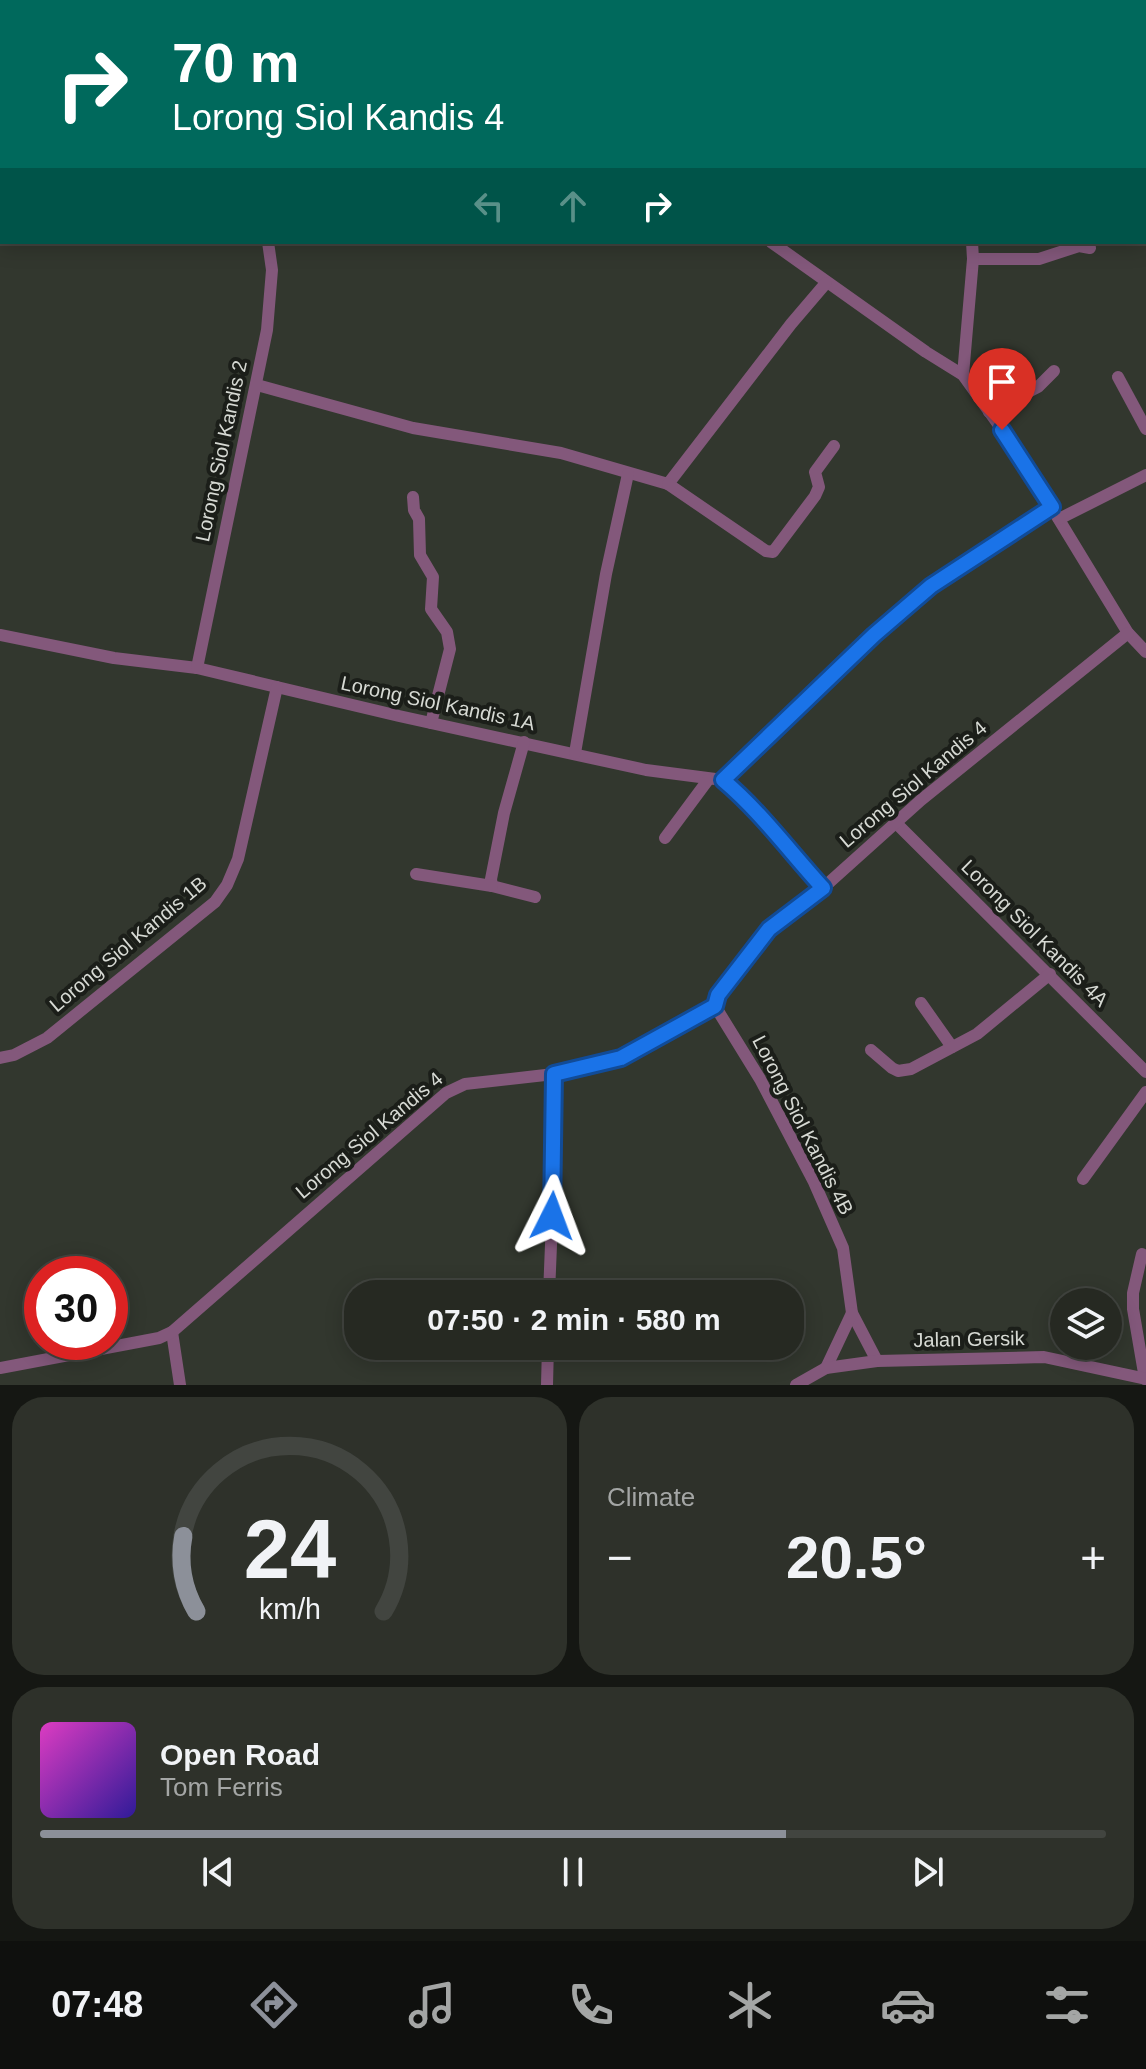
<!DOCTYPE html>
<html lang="en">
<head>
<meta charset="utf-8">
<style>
  body { margin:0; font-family:Helvetica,sans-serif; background:#2e312a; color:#f1f3f6; height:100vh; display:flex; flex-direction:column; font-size:30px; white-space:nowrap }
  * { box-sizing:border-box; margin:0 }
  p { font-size:26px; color:#a4a6a5 }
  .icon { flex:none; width:44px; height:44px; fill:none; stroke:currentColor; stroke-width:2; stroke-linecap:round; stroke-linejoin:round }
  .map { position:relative; height:1385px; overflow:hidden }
  .details { display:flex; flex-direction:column; gap:12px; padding:12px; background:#151713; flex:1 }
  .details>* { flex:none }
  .top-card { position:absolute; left:0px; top:0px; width:1146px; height:244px; box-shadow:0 4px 20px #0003,0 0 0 2px #424540; background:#00695c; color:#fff; overflow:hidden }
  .fabs { position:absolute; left:1050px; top:1288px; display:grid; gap:16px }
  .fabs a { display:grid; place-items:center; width:72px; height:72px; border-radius:50%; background:#262922; box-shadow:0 4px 20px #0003,0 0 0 2px #424540; font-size:40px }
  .speed { position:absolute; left:24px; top:1256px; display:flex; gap:16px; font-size:40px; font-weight:700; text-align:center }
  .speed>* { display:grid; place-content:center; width:104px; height:104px; border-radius:50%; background:#262922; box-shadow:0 4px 20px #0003,0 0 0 2px #424540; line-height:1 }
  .speed .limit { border:12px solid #d22; background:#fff; color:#111 }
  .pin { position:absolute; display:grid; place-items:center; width:68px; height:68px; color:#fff; margin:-82px -34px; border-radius:50% 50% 50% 0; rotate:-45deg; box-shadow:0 0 8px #0007 }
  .pin .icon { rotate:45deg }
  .me { position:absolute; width:88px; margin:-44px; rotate:3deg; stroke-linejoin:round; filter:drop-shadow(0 0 6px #0008) }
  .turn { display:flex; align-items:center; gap:28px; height:168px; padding:0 40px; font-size:36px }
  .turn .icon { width:104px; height:104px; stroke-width:2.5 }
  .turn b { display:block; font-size:56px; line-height:68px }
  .lanes { display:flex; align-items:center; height:76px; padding:0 40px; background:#0003; justify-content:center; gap:40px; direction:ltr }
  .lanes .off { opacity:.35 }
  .big { font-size:60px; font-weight:600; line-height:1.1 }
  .details .widget { flex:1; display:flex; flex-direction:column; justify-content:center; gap:12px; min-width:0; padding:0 28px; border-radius:32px; background:#2e312a }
  .details .dial { align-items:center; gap:0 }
  .dial svg { height:208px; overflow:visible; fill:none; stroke:#424540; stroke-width:7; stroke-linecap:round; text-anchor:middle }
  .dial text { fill:#f1f3f6; stroke:none }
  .song { display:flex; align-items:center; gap:24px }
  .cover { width:96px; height:96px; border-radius:12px; background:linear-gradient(135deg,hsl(310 70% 55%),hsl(250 70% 35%)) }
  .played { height:8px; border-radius:4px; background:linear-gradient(90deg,#8c9099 70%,#424540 70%) }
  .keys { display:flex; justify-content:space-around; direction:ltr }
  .heat { display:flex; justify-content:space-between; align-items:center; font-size:44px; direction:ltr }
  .details .tiles { flex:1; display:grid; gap:12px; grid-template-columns:1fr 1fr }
  .widget:last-child { grid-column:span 2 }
  .trip { position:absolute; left:344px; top:1280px; width:460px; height:80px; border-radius:32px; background:#262922; box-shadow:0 4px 20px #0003,0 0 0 2px #424540; font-weight:600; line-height:80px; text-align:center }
  .dock { display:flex; height:128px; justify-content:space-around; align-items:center; background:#0f100e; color:#a4a6a5 }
  .dock .icon { width:56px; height:56px }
  .dock .active { color:#8c9099 }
  .dock b { font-size:36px; color:#f1f3f6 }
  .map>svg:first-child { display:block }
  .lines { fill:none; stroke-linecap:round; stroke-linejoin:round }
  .minor { stroke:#83587b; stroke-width:12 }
  .route-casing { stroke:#114b97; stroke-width:20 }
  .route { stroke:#1a73e8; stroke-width:14 }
  .labels { text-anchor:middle; stroke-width:8; stroke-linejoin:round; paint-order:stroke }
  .street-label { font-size:20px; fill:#d6d9d3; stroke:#1b1e19 }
</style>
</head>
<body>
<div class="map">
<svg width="1146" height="1385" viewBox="0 0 1146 1385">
  <rect width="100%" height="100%" fill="#32372e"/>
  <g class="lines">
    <g class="minor">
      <path d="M272,0L273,2"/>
      <path d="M843,2L844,0"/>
      <path d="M0,126L2,127"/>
      <path d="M771,242L926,352L963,375L1016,449L1128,633L1146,652"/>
      <path d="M973,259H1039L1079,246L1090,248"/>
      <path d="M963,375L973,259L972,242"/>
      <path d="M1118,377L1146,429"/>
      <path d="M257,385L413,428L561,453L668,484L791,324L826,283"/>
      <path d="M989,412L1038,387L1054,371"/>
      <path d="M668,484L766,551L773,552L815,496L819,487L815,472L834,446"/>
      <path d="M413,497L414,510L419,519L420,555L433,577L431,609L447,632L450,649L431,723"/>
      <path d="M1059,519L1146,475"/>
      <path d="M0,635L114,658L197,668L399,716L646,770L723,780L750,803L776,836L823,888"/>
      <path d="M197,668L267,330L272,270L268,242"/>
      <path d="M524,742L504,813L491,879L492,886L535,897"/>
      <path d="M575,753L606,574L628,474"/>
      <path d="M723,780L874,635L931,586L1052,507"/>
      <path d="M896,823L1146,1072"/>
      <path d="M665,838L708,780"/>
      <path d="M416,874L492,886"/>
      <path d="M921,1003L952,1047"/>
      <path d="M715,1006L760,1079L814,1182L843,1248L852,1313L877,1361"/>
      <path d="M871,1050L892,1068L898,1071L911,1069L977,1034L1050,974"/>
      <path d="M0,1058L14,1055L47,1038L215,902L227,885L238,859L277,687"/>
      <path d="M1083,1179L1146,1092"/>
      <path d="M1142,1254L1133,1293V1309L1145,1379"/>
      <path d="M549,1294L554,1171V1074"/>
      <path d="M172,1332L180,1385"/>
      <path d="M0,1368L159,1338L172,1332L446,1093L465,1084L554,1074L621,1058L715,1006L718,995L762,938L780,919L823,888L921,800L1128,633"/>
      <path d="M826,1368L852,1313"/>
      <path d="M547,1385L548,1346"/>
      <path d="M796,1385L826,1368L877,1361L1007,1358L1044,1357L1146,1379"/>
    </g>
  </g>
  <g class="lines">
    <defs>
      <path id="route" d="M552,1216L554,1074L621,1058L715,1006L718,995L769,929L823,888C790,852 761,812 723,780L874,635L931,586L1052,507L1002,430"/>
    </defs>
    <use href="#route" class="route-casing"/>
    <use href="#route" class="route"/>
  </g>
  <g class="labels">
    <g class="street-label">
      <text transform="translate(221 451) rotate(-78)" y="7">Lorong Siol Kandis 2</text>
      <text transform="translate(438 703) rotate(12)" y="7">Lorong Siol Kandis 1A</text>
      <text transform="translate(913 784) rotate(-40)" y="7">Lorong Siol Kandis 4</text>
      <text transform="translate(1035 933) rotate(45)" y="7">Lorong Siol Kandis 4A</text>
      <text transform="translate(128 944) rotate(-40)" y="7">Lorong Siol Kandis 1B</text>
      <text transform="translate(803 1125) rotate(63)" y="7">Lorong Siol Kandis 4B</text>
      <text transform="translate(369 1135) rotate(-40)" y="7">Lorong Siol Kandis 4</text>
      <text transform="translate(969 1339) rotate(-1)" y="7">Jalan Gersik</text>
    </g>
  </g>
</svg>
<div class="fabs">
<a><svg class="icon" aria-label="layers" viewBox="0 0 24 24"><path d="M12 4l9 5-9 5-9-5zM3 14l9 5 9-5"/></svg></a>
</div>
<div class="speed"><div class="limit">30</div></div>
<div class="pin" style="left:1002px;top:430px;background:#d93025"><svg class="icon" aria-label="arrive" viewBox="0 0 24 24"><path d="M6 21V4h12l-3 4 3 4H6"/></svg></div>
<svg class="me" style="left:552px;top:1216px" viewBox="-20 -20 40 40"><path d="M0-17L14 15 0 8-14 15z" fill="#1a73e8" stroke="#fff" stroke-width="4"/></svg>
<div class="trip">07:50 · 2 min · 580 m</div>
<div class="top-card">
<div class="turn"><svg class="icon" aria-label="right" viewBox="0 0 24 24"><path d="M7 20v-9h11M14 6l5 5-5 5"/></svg><div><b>70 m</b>Lorong Siol Kandis 4</div></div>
<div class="lanes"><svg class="icon off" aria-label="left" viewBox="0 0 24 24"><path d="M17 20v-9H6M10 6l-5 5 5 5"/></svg><svg class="icon off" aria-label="ahead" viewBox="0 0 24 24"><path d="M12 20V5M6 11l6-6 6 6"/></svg><svg class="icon" aria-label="right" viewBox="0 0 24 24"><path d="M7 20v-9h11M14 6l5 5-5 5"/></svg></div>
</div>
</div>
<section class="details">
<div class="tiles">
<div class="widget dial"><svg viewBox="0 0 100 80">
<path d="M14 69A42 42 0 1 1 86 69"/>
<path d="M14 69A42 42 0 0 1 9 40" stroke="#8c9099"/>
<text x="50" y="56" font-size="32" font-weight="700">24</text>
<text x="50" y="72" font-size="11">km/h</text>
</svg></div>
<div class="widget"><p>Climate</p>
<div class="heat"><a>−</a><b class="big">20.5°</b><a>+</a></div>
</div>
<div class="widget">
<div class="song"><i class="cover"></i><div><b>Open Road</b><p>Tom Ferris</p></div></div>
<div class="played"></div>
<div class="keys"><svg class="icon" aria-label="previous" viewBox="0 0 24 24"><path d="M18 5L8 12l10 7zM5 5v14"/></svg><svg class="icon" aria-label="pause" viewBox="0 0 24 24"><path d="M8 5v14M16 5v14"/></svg><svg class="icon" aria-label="next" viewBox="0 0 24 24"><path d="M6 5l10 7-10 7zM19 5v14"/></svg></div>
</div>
</div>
</section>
<nav class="dock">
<b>07:48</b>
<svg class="icon active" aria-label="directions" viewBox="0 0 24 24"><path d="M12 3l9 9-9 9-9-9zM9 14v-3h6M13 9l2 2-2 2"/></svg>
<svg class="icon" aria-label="music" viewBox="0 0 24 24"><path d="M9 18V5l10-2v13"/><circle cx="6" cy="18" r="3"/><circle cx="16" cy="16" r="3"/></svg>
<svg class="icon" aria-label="phone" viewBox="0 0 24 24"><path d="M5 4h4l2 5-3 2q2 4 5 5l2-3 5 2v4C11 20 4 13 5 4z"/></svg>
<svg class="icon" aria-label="climate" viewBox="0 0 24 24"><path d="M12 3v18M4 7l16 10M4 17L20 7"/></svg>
<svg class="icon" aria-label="car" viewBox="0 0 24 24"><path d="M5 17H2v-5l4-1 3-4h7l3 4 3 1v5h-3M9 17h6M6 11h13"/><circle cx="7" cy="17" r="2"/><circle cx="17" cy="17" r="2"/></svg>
<svg class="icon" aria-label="filters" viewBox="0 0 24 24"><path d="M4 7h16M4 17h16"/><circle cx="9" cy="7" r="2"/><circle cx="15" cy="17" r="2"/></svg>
</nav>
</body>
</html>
